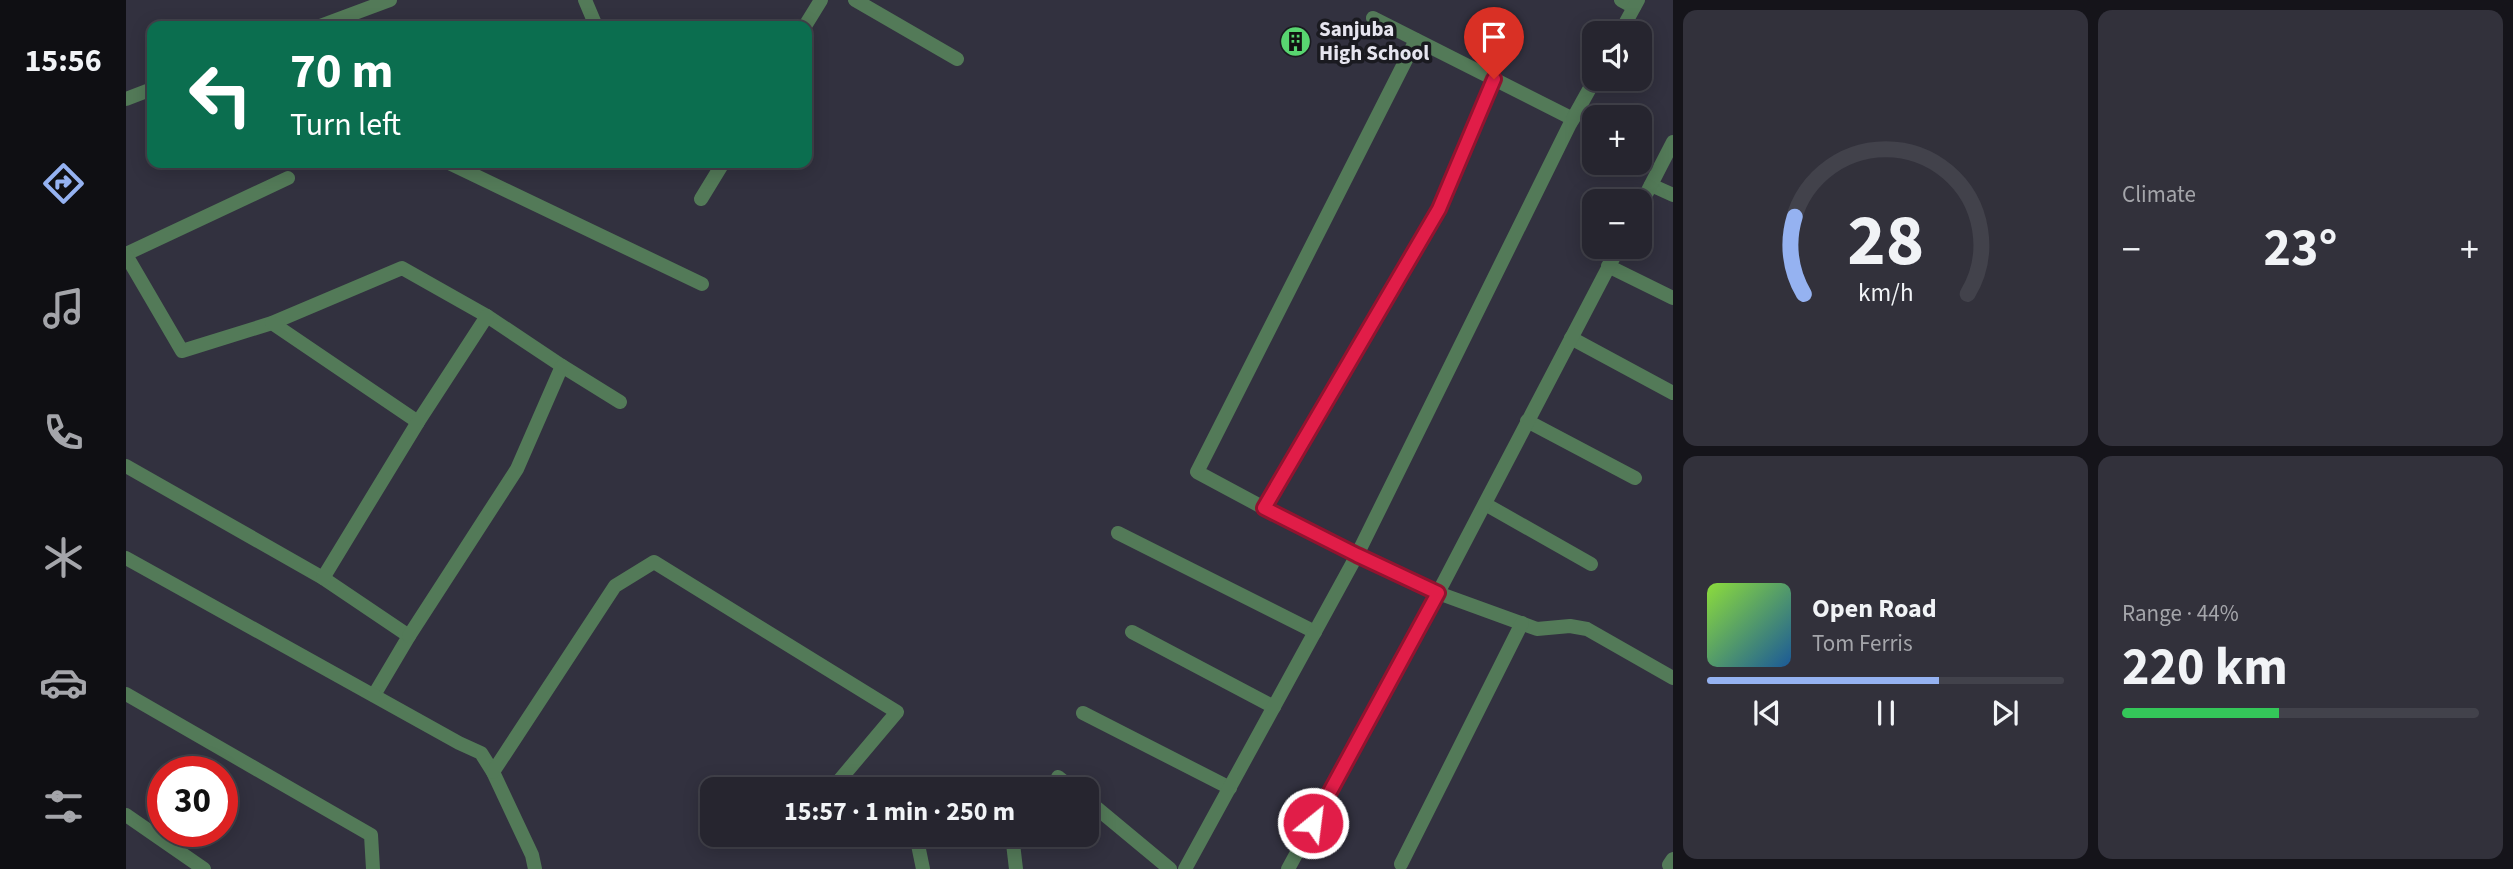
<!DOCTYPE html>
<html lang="en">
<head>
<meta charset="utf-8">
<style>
  body { margin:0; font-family:"Source Sans 3",sans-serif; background:#32313b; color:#f1f3f6; height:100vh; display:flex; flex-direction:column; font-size:26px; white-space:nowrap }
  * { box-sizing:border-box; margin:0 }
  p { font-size:23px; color:#a4a5aa }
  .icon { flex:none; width:38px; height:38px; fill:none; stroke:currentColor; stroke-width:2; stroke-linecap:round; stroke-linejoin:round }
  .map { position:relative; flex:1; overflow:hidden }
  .panel { display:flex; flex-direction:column; gap:10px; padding:10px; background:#15141a; width:840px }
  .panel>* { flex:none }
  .banner { position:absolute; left:21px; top:21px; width:665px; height:147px; border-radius:14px; box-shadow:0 4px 18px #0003,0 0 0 2px #42424b; background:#0b6e4f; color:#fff; overflow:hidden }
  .buttons { position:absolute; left:1456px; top:21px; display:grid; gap:14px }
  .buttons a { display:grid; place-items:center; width:70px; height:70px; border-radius:14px; background:#26252f; box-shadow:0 4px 18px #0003,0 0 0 2px #42424b; font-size:35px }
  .speed { position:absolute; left:21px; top:756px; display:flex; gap:14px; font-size:35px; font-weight:700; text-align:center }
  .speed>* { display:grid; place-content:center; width:91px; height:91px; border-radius:50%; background:#26252f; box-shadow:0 4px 18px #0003,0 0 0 2px #42424b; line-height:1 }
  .speed .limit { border:10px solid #d22; background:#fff; color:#111 }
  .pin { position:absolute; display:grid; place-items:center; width:60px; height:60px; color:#fff; margin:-72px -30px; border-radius:50% 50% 50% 0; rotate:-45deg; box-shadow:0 0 7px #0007 }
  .pin .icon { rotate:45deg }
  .me { position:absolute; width:77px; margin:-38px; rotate:29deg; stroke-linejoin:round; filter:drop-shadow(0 0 5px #0008) }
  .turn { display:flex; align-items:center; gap:24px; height:147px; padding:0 28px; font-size:32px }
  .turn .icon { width:91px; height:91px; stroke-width:2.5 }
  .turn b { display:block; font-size:49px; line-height:60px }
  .big { font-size:52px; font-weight:700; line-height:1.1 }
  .panel .card { flex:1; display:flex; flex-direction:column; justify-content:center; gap:10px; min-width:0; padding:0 24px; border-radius:14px; background:#32313b }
  .panel .dial { align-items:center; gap:0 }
  .dial svg { height:182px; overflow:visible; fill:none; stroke:#42424b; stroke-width:7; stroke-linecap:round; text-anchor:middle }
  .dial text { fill:#f1f3f6; stroke:none }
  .song { display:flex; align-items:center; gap:21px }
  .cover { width:84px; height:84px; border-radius:10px; background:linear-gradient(135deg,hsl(90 70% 55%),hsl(210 70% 35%)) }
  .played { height:7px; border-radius:4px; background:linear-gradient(90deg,#95b2f1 65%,#42424b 65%) }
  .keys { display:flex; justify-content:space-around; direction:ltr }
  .heat { display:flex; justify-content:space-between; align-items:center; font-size:38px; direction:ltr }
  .charge { height:10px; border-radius:5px; background:linear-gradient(90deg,#34c759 44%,#42424b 0) }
  .panel .tiles { flex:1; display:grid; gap:10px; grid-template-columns:repeat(2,1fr) }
  .trip { position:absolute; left:574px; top:777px; width:399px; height:70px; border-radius:14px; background:#26252f; box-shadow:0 4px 18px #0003,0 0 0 2px #42424b; font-weight:700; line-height:70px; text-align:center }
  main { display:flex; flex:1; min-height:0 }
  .tabs { display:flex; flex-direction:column; width:126px; justify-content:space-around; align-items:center; background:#0f0f13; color:#a4a5aa }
  .tabs .icon { width:49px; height:49px }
  .tabs .current { color:#95b2f1 }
  .tabs b { font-size:32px; color:#f1f3f6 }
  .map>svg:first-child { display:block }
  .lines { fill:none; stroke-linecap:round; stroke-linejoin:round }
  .minor { stroke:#537a58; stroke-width:14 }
  .route-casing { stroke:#92132f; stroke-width:18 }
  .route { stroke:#e11d48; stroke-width:12 }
  .labels { text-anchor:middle; stroke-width:7; stroke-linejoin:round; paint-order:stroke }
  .poi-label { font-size:21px; font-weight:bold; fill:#e6e5ef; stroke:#1a1a20; text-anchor:start }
</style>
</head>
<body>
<main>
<nav class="tabs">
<b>15:56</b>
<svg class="icon current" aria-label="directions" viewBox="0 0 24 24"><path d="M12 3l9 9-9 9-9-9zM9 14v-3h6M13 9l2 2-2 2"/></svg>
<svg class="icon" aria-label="music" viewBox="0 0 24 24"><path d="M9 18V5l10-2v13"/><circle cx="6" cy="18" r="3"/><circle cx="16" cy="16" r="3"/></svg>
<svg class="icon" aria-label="phone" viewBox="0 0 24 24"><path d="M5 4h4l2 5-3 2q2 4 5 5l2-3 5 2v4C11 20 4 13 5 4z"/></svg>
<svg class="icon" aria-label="climate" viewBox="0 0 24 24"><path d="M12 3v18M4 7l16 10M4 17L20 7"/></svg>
<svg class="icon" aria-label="car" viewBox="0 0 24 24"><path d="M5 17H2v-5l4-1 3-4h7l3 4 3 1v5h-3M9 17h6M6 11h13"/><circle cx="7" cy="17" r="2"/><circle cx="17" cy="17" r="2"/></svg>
<svg class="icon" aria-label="filters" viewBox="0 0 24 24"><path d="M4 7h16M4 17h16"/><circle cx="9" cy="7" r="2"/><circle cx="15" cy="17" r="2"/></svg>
</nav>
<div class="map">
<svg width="1547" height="869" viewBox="0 0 1547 869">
  <rect width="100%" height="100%" fill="#32313f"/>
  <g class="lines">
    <g class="minor">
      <path d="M459,0L470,26"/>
      <path d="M729,0L831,59"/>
      <path d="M1495,0L1508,7"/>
      <path d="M1247,18L1447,119"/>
      <path d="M194,26L264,0"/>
      <path d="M679,26L695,0"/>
      <path d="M1494,33L1512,0"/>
      <path d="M1368,79L1313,209L1138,508L1231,555L1312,593L1411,629L1444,626L1461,629L1547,678"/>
      <path d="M0,99L26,89"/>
      <path d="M323,163L576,284"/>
      <path d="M1525,185L1547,195"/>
      <path d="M575,199L597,163"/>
      <path d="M1514,206L1547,142"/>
      <path d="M0,254L162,178"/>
      <path d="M0,255L56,351L146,323L276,268L361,316L436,366"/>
      <path d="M1482,266L1547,298"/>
      <path d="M146,323L292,422"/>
      <path d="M1445,338L1547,393"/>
      <path d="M1401,421L1509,478"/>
      <path d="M0,466L197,578L283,636L248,695"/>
      <path d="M1359,504L1465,564"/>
      <path d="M1138,508L1071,472L1290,40"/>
      <path d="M992,533L1189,632"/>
      <path d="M0,558L333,743L355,753L367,772L406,855L409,869"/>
      <path d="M197,578L292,422L361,316"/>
      <path d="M1006,632L1148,707"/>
      <path d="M283,636L391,469L436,366L494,402"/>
      <path d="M0,694L245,835L247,869"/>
      <path d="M957,713L1104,788"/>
      <path d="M367,772L489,586L528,562L771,712L706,789"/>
      <path d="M932,777L947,789"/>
      <path d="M961,800L1044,869"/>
      <path d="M0,815L78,869"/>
      <path d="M790,835L797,869"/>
      <path d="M886,835L890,869"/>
      <path d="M1547,859L1543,865L1547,867"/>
      <path d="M1275,864L1396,623"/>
      <path d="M1059,869L1231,555L1444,124L1469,79"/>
      <path d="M1162,869L1312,593L1493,247"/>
    </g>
  </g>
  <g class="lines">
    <defs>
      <path id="route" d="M1187,823L1312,593L1231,555L1138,508L1313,209L1368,79"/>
    </defs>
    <use href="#route" class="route-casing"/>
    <use href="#route" class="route"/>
  </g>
  <defs>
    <symbol id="building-disc" viewBox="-11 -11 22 22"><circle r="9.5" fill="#58d570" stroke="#1a1a20"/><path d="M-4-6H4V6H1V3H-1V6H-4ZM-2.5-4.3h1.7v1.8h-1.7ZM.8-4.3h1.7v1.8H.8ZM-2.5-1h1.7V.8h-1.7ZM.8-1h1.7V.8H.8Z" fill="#111"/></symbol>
  </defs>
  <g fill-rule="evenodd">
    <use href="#building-disc" x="1152" y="24" width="35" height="35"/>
  </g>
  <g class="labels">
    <g class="poi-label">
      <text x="1193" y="36">Sanjuba<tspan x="1193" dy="24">High School</tspan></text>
    </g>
  </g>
</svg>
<div class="buttons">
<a><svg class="icon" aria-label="sound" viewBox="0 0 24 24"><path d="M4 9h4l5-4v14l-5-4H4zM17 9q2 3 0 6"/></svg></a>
<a>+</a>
<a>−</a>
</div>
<div class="speed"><div class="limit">30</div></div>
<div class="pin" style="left:1368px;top:79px;background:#d93025"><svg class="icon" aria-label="arrive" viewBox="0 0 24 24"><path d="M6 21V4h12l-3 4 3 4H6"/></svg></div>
<svg class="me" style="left:1187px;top:823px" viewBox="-20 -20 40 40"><circle r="17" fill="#e11d48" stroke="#fff" stroke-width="3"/><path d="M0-11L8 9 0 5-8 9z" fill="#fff"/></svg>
<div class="trip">15:57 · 1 min · 250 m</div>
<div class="banner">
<div class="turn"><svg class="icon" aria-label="left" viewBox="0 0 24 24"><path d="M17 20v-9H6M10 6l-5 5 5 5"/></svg><div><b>70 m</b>Turn left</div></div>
</div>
</div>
<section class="panel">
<div class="tiles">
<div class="card dial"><svg viewBox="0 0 100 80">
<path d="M14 69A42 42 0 1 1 86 69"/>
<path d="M14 69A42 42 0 0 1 10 35" stroke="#95b2f1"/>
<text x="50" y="56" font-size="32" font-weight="700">28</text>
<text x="50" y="72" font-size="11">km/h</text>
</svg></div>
<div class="card"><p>Climate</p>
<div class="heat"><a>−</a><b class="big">23°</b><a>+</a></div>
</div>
<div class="card">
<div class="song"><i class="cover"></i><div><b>Open Road</b><p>Tom Ferris</p></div></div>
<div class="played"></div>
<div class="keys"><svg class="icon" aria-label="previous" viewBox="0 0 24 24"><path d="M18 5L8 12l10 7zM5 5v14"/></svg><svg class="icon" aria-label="pause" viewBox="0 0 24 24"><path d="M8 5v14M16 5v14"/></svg><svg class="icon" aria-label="next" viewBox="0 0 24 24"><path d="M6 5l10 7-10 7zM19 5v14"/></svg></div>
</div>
<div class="card"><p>Range · 44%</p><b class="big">220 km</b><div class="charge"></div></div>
</div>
</section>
</main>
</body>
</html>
